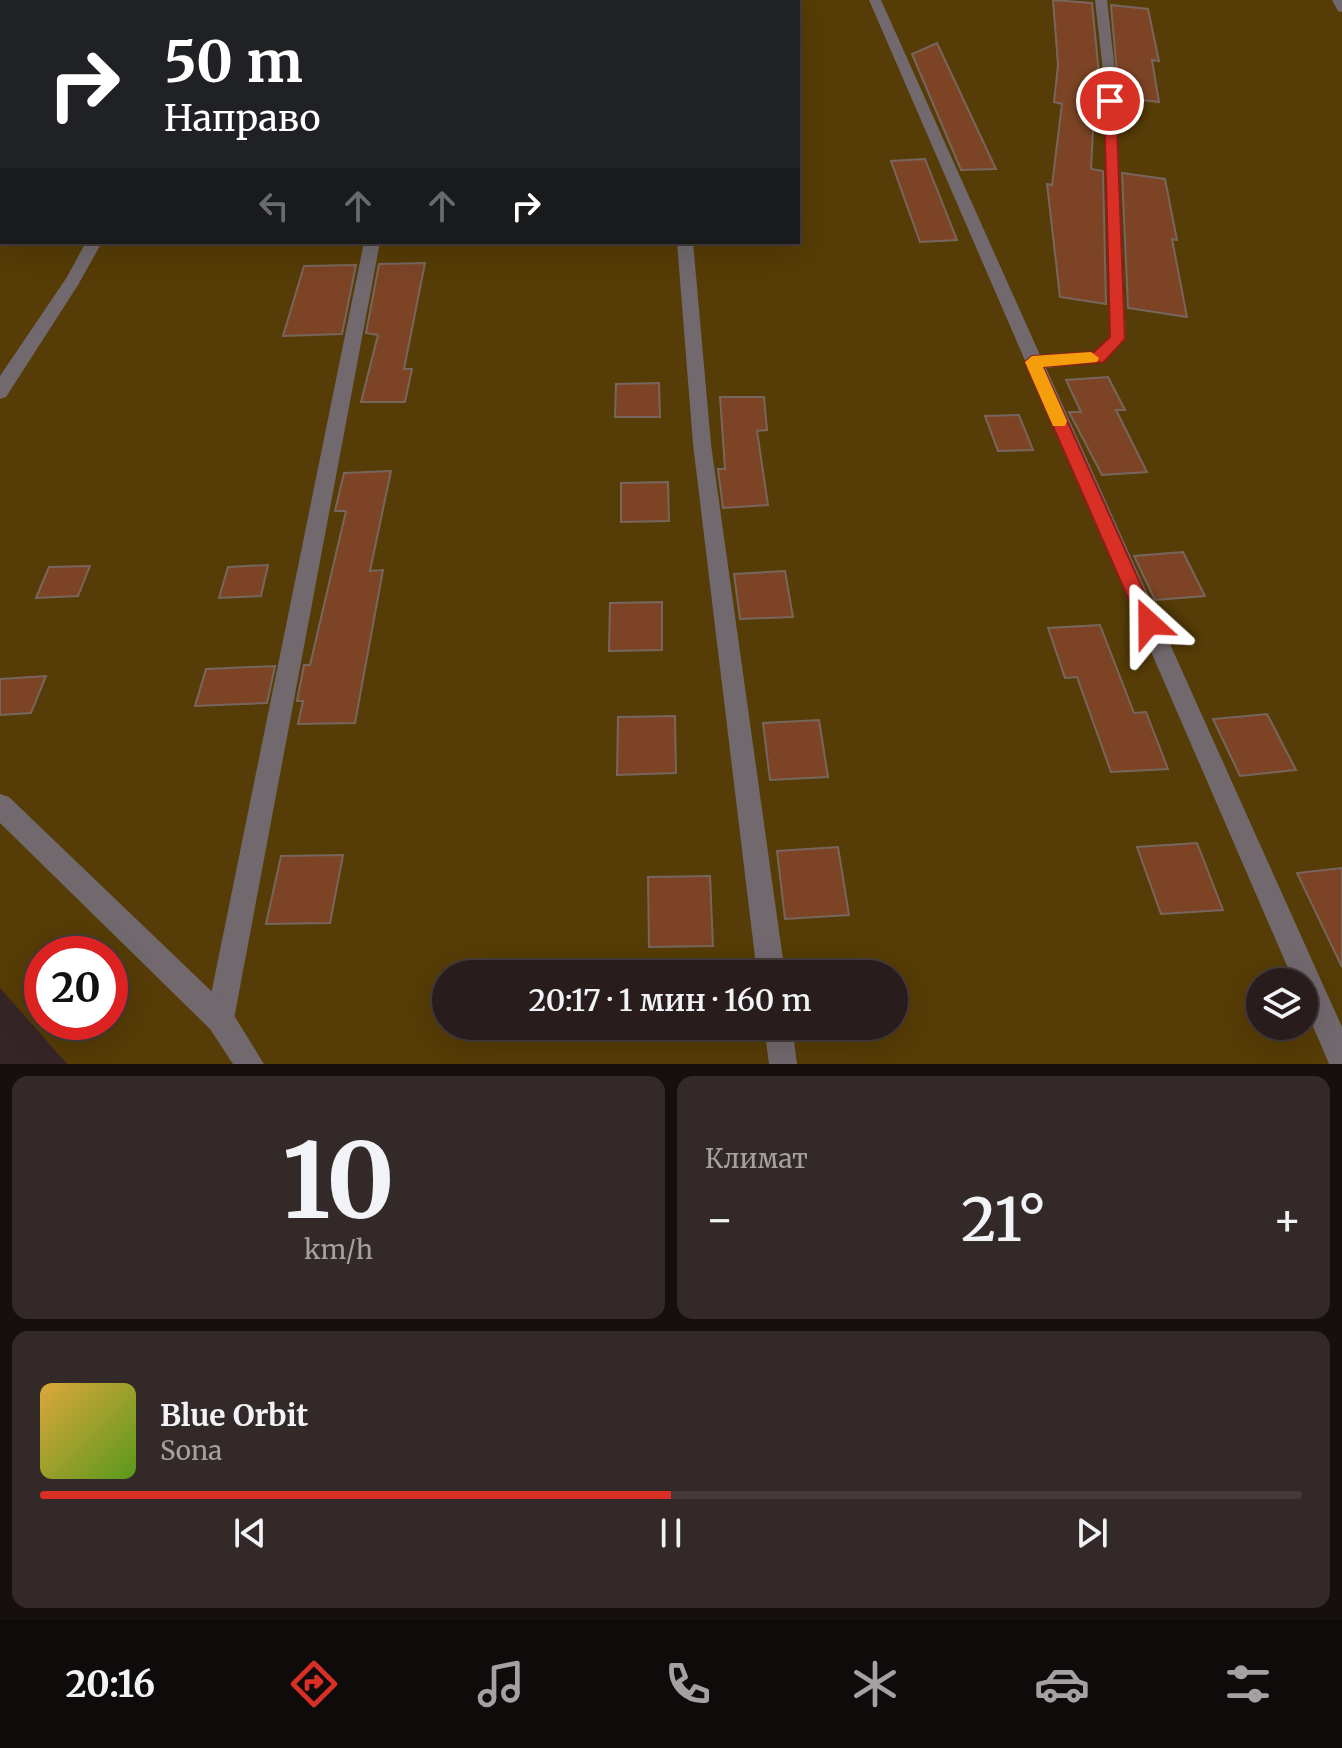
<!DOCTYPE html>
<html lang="ru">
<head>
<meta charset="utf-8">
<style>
  body { margin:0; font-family:Merriweather,serif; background:#342929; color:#f1f3f6; height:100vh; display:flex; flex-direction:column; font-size:30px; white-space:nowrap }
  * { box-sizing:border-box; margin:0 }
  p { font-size:26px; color:#a5a1a3 }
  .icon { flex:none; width:44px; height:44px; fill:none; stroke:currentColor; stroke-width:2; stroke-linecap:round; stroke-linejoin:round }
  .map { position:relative; height:1064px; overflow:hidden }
  .panel { display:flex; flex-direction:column; gap:12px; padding:12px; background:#160f0f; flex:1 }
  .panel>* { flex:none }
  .top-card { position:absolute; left:0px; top:0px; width:800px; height:244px; box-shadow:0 8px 32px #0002,0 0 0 2px #443a3b; background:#202124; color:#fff; overflow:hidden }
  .fabs { position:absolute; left:1246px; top:968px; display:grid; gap:16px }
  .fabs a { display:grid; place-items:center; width:72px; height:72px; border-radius:50%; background:#281c1c; box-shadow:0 8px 32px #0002,0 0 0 2px #443a3b; font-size:40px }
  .speed { position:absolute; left:24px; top:936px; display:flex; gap:16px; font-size:40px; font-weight:700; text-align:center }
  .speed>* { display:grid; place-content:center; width:104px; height:104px; border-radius:50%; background:#281c1c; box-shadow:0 8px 32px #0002,0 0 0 2px #443a3b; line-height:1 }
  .speed .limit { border:12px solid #d22; background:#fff; color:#111 }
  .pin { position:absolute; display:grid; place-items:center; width:68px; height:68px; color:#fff; margin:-34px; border:4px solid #fff; border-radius:50%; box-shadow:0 2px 8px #0007 }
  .me { position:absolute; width:88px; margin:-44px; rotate:336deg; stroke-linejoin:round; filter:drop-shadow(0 0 6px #0008) }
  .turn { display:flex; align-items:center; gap:28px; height:168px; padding:0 32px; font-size:36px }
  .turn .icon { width:104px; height:104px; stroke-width:2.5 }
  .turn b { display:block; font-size:56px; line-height:68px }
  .lanes { display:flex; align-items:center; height:76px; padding:0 32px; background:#0003; justify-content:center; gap:40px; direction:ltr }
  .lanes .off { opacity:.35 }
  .big { font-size:60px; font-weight:600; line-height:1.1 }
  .panel .card { flex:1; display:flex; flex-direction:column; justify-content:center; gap:12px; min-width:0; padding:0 28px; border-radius:16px; background:#342929 }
  .panel .dial { align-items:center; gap:0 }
  .dial b { font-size:104px; line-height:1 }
  .song { display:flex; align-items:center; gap:24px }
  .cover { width:96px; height:96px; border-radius:12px; background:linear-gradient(135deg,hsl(40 70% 55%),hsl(90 70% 35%)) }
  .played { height:8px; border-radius:4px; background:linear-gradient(90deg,#d93025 50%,#443a3b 50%) }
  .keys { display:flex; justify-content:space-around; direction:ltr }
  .heat { display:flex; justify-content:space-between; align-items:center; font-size:44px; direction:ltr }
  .panel .tiles { flex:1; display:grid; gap:12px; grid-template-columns:1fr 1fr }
  .card:last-child { grid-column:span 2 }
  .trip { position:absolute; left:432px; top:960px; width:476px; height:80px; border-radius:40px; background:#281c1c; box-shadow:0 8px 32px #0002,0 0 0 2px #443a3b; font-weight:600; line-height:80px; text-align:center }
  .menu { display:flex; height:128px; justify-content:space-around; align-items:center; background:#100b0b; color:#a5a1a3 }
  .menu .icon { width:56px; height:56px }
  .menu .on { color:#d93025 }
  .menu b { font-size:36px; color:#f1f3f6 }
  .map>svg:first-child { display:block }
  .green { fill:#563c06; fill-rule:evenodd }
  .building { fill:#7c4425; stroke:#77665e; stroke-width:2 }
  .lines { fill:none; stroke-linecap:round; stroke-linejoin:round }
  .service { fill:#71696d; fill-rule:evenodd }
  .minor { fill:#71696d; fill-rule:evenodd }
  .route { fill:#d93025; stroke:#8d1f18; stroke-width:2 }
  .slow { fill:#f59e0b }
</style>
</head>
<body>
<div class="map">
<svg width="1342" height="1064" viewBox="0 0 1342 1064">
  <rect width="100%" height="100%" fill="#362526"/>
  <path class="green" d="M0,0H1342V1064H67L0,988ZM2,2H798V242H2ZM42,954H110V1022H42ZM446,974H894V1026H446ZM1260,982H1304V1026H1260Z"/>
  <g class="building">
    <path d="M1053,0L1092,3L1101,95L1095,94L1091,169L1103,171L1106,304L1060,297L1047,184L1052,185L1062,104L1054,102L1058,65Z"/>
    <path d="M1111,5L1148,9L1159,61L1152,60L1159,102L1119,97Z"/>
    <path d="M937,43L996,169L961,170L912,54Z"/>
    <path d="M925,159L957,240L920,242L891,161Z"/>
    <path d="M1122,173L1165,179L1177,240L1172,239L1187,317L1128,308Z"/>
    <path d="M425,263L404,369H412L405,402H361L378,335L366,333L379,264Z"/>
    <path d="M356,265L342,334L283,336L304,266Z"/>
    <path d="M1108,377L1125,410H1116L1147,472L1102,475L1069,412H1081L1066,380Z"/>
    <path d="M659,383L660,417H615L616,384Z"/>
    <path d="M720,397H764L767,430L757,431L768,505L723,508L718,469H725Z"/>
    <path d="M1019,415L1033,450L998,451L985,416Z"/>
    <path d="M391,471L370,571L383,570L355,723L298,724L303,701H297L304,665H310L346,511H335L344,473Z"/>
    <path d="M668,482L669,521L621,522V483Z"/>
    <path d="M1183,552L1205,596L1155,600L1134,556Z"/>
    <path d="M268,565L261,596L219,598L228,567Z"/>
    <path d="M90,566L78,596L36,598L49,567Z"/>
    <path d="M785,571L793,617L740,619L734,574Z"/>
    <path d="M662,602V650L609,651L610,603Z"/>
    <path d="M1100,625L1134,713L1146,712L1168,769L1111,772L1077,677L1065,678L1048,628Z"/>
    <path d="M275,666L267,703L195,706L206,669Z"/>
    <path d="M46,676L31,713L0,715V679Z"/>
    <path d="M1267,714L1296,770L1240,776L1213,719Z"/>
    <path d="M675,716L676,773L617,775L618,717Z"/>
    <path d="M819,720L828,777L770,780L763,723Z"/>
    <path d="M1197,843L1223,910L1161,914L1137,847Z"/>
    <path d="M838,847L849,915L785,919L777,851Z"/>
    <path d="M343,855L330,923L266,924L281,856Z"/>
    <path d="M1342,868V967L1297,873Z"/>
    <path d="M710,876L713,946L649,947L648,877Z"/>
  </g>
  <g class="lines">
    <g class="service">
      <path d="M44,0H56L57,2H45Z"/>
      <path d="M205,0H217L204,2Z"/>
      <path d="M430,0H442L429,2Z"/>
      <rect x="664" y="0" width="12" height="2"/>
      <path d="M869,0H881L1040,355L1094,352L1110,337L1103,71L1095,0H1107L1115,71L1126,339L1104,362L1046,368L1342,1027V1064H1329L1304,1005V982H1294Z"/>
      <path d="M1332,0H1342V12L1338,11Z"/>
      <path d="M2,81V91L0,92V82Z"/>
      <path d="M86,242H102L78,285L6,397L0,399V376L67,277Z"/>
      <path d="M364,242H380L234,1019L230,1029L220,1033L210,1029L206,1019Z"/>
      <path d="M677,242H693L711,444L785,974H757L693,444Z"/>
      <path d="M764,1026H792L797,1064H769Z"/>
    </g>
    <path class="minor" d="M0,794L9,797L230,1009L264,1064H233L210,1029L0,823Z"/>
  </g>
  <path class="route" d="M1110,97L1116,101L1125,339L1104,362L1043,367L1158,623L1156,630L1149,632L1142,630L1025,362L1032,356L1094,352L1110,337L1104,101Z"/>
  <path class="slow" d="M1091,352L1099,358L1097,362L1043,367L1067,421L1065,426H1053L1025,362L1032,356Z"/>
</svg>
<div class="fabs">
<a><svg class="icon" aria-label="layers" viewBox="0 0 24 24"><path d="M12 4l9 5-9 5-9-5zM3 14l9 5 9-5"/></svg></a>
</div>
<div class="speed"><div class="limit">20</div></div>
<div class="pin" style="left:1110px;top:101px;background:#d93025"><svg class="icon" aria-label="arrive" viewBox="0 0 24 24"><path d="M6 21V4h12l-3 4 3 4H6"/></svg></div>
<svg class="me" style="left:1149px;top:623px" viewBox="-20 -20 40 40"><path d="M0-17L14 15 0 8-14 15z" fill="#d93025" stroke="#fff" stroke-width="4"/></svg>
<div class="trip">20:17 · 1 мин · 160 m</div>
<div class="top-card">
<div class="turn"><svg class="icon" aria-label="right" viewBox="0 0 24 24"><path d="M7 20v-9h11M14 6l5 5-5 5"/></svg><div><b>50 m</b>Направо</div></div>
<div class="lanes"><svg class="icon off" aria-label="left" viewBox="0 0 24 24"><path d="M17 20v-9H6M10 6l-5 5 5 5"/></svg><svg class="icon off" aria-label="ahead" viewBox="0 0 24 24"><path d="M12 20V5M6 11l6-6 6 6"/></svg><svg class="icon off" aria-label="ahead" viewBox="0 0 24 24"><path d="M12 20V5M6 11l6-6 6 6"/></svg><svg class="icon" aria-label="right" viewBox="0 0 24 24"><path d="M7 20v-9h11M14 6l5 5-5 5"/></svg></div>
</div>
</div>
<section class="panel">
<div class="tiles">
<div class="card dial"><b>10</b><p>km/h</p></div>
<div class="card"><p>Климат</p>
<div class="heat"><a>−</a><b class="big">21°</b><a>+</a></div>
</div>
<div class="card">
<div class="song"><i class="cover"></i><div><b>Blue Orbit</b><p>Sona</p></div></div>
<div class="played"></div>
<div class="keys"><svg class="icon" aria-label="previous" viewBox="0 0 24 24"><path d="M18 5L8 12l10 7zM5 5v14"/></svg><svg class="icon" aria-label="pause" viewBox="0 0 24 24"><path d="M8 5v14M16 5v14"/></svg><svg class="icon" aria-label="next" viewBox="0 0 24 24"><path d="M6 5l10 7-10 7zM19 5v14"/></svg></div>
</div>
</div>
</section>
<nav class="menu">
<b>20:16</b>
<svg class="icon on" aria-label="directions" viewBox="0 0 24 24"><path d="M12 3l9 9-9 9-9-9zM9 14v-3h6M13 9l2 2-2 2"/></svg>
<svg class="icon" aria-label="music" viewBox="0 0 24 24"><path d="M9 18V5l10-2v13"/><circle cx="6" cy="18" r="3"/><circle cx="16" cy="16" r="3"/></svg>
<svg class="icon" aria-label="phone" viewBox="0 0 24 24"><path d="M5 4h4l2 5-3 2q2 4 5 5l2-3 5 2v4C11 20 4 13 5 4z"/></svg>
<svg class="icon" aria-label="climate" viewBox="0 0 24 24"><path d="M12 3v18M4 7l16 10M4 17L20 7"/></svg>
<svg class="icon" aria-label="car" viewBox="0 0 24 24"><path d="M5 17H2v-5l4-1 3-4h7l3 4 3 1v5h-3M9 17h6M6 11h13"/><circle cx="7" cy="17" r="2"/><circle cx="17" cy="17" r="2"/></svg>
<svg class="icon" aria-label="filters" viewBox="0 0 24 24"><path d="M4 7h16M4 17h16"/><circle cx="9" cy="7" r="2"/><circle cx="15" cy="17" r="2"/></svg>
</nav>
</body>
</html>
